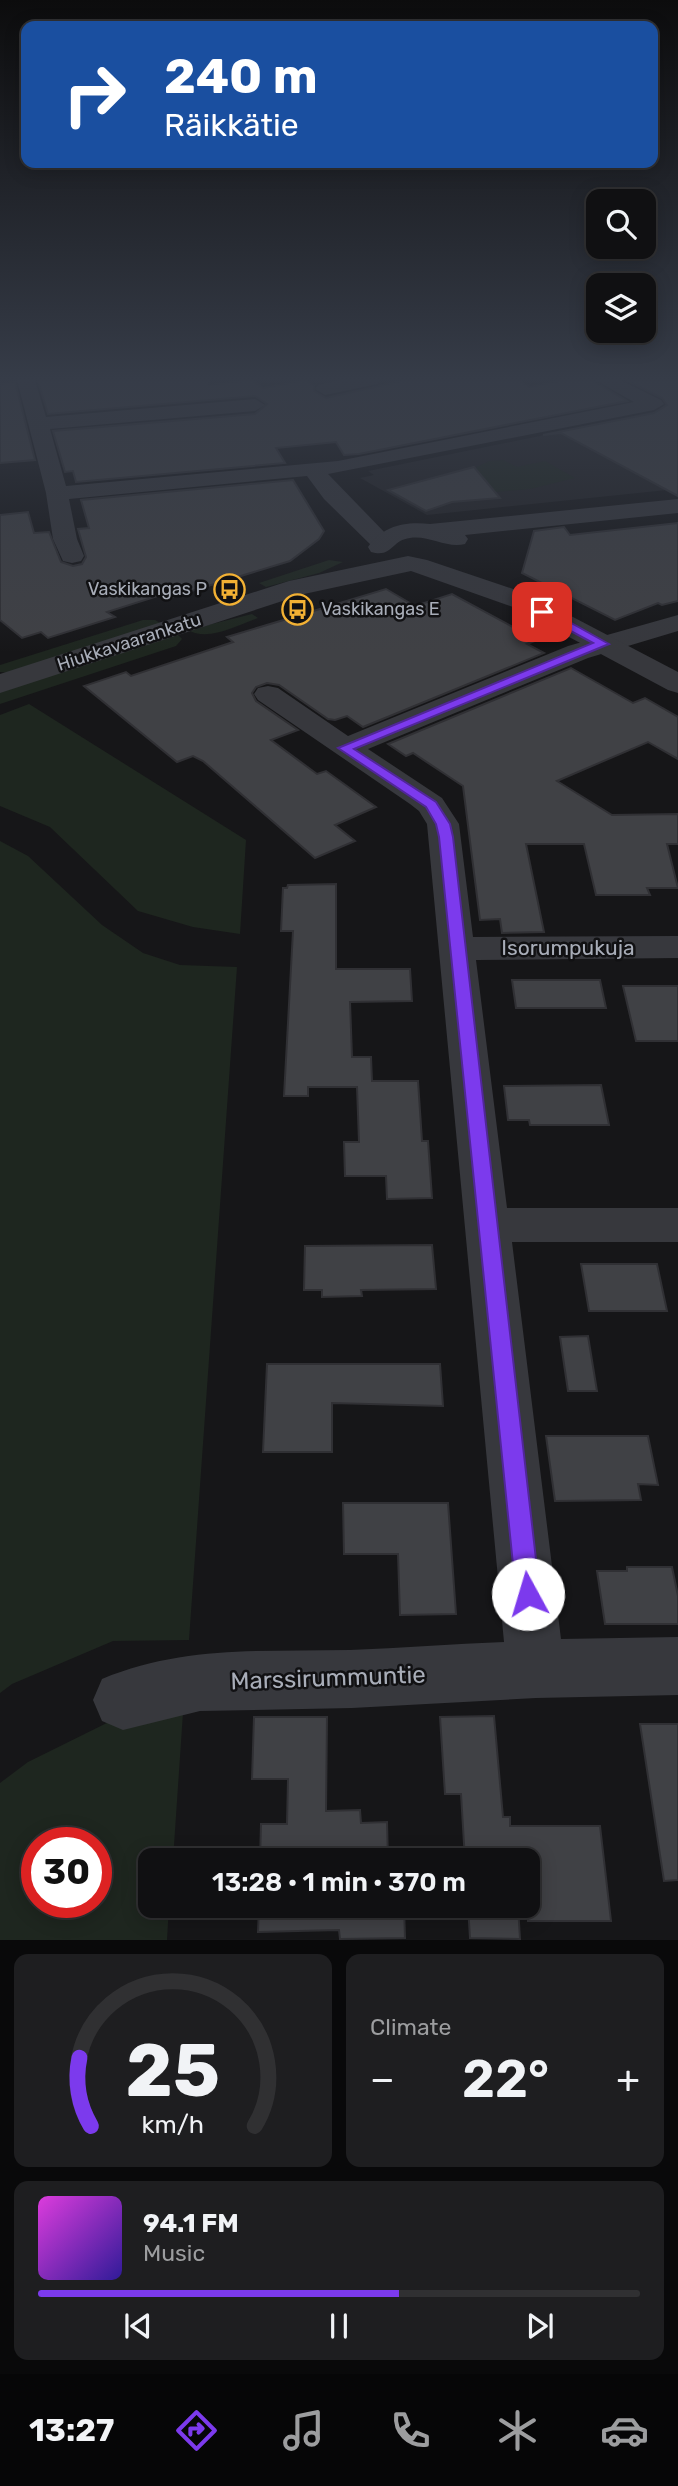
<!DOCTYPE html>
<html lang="en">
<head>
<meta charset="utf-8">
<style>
  body { margin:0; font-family:Rubik,sans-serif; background:#1e1e20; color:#f1f3f6; height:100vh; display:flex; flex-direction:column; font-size:26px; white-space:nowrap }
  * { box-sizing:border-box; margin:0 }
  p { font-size:23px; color:#9c9d9f }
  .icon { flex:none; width:38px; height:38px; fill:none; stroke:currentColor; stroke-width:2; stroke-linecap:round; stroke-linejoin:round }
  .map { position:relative; height:1940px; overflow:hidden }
  .details { display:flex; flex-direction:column; gap:14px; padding:14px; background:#09090a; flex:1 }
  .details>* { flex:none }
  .guide { position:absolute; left:21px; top:21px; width:637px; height:147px; border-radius:14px; box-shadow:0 4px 18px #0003,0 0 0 2px #303032; background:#1a4fa0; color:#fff; overflow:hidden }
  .controls { position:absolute; left:586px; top:189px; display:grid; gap:14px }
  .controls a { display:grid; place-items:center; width:70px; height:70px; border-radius:14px; background:#101012; box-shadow:0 4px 18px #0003,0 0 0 2px #303032; font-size:35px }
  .speed { position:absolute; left:21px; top:1827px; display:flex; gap:14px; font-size:35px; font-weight:700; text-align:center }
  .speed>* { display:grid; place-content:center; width:91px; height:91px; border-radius:50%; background:#101012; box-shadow:0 4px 18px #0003,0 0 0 2px #303032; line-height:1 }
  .speed .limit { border:10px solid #d22; background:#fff; color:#111 }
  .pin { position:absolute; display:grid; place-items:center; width:60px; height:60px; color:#fff; margin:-30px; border-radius:14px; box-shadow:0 4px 10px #0006 }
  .me { position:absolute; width:77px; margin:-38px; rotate:354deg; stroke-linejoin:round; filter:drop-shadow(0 0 5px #0008) }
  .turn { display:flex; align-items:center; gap:24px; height:147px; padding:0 28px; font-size:32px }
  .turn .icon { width:91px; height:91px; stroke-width:2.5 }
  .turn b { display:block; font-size:49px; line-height:60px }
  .big { font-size:52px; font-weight:600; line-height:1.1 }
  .details .card { flex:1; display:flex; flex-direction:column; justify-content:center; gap:10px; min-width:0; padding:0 24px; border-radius:14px; background:#1e1e20 }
  .details .dial { align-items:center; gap:0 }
  .dial svg { height:182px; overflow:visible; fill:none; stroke:#303032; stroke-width:7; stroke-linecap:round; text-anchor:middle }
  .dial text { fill:#f1f3f6; stroke:none }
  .song { display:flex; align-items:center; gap:21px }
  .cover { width:84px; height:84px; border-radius:10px; background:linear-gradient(135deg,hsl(300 70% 55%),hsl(250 70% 35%)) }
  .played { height:7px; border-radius:4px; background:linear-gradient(90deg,#7c3aed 60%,#303032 60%) }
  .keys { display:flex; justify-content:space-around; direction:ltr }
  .heat { display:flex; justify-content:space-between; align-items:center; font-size:38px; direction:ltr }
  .details .tiles { flex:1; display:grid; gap:14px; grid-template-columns:1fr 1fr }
  .card:last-child { grid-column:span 2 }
  .trip { position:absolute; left:138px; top:1848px; width:402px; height:70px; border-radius:14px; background:#101012; box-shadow:0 4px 18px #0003,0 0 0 2px #303032; font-weight:600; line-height:70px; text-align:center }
  .menu { display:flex; height:112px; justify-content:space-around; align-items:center; background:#060607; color:#9c9d9f }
  .menu .icon { width:49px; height:49px }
  .menu .current { color:#7c3aed }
  .menu b { font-size:32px; color:#f1f3f6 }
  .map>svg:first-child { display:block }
  .built { fill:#222225 }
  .green { fill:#1e261f; fill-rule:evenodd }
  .building { fill:#404145; stroke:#303034; stroke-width:2 }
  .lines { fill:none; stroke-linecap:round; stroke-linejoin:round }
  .minor { fill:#37383d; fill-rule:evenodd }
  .tertiary { fill:#37383d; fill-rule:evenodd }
  .route { fill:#7c3aed; stroke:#51269a; stroke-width:2 }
  .labels { text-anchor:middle; stroke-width:5; stroke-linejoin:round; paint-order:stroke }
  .far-poi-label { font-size:18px; fill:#a8adb8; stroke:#111113; text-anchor:end }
  .far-street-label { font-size:18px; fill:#a8adb8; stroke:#111113 }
  .street-label { font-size:21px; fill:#a8adb8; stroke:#111113 }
  .near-street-label { font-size:24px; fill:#a8adb8; stroke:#111113 }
</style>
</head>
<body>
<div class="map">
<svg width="678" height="1940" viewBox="0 0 678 1940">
  <rect width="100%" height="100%" fill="#161618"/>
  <path class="built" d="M559,432L667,490L427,515L360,478L374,475L368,471Z"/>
  <g class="green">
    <path d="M503,460L517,467L545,461L575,478L530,489L495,492L475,468L489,461Z"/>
    <path d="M329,560L343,562L319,573L266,587L259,583Z"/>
    <path d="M252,614L258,618C237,625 209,642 188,630Z"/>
    <path d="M143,620H155L162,624L10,673L0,672V665Z"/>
    <path d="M176,633L182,639L176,646L0,704V690Z"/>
    <path d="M29,704L246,840L240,934L193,927L138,911L50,827L0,806V715Z"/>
    <path d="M0,841L28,856L102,925L143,953L180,965L237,967L189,1640L113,1641L12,1684L0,1693Z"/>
    <path d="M184,1698L173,1860H150V1906H169L167,1940H0V1783L28,1762L125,1714ZM37,1843H96V1902H37Z"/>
  </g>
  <g class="building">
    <path d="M209,380V385L252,380L263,388L306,380L314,386V391L326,398L406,380H518L530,387L563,380H592L627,401L359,454L344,455L336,442L276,448L285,463L76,482L73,471L65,472L53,431L255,414L267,404L255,396L48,414L38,381Z"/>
    <path d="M626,380H678V496L561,433L543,435L654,413L667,405L662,398Z"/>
    <path d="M15,382L35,460L0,463V384Z"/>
    <path d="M474,467L500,498L452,502L426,511L388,490Z"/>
    <path d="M293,480L324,531L319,539L290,561L172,597L167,593L107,612L115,617L48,638L41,632L22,638L0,620V515L28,512L34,533L49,532L61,562L73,566L82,564L86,557L78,529L89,528L81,500Z"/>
    <path d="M678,523V601L662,605L658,603L615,620L522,573L534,531L564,527L570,535Z"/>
    <path d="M386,589L415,606L452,594L537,640L527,644L544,653L363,727L347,716L335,720L328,719L279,685L267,683L256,687L252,693L256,701L298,730L271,740L317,774L326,771L376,807L335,825L355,841L315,858L203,761L193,756L177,762L84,686L126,672L131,676L233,642L227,637Z"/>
    <path d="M571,668L633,703L645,698L678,717V759L648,742L557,781L612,815L678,814V844H667L678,888H647L650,895H596L584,844H526L544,932L502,933L500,919L480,920L463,786L413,753L406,756L388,744Z"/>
    <path d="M336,884V969H410L412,1001L350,1002L352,1057H371L372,1081H418L422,1141H428L432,1198L387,1199L386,1176H345L344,1142H359L357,1087H308V1096H284L293,931H281L283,888H287L288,885Z"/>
    <path d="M512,980H600L606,1008H516Z"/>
    <path d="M623,986H678V1041H636Z"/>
    <path d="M601,1085L609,1125H530L529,1120H508L504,1086Z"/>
    <path d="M432,1245L436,1289L361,1290L362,1296L322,1297V1290H304L305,1246Z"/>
    <path d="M581,1264H657L667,1311H589Z"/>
    <path d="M588,1336L597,1391H568L560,1337Z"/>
    <path d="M267,1364H440L443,1406L332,1403V1452H263Z"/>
    <path d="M546,1436H648L658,1485L638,1484L641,1500L555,1501Z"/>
    <path d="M343,1503H448L456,1614L400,1615L398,1554H344Z"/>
    <path d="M627,1567H672L678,1596V1624H605L597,1571H627Z"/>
    <path d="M494,1716L503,1817H510V1826H600L611,1921H528V1860H465L461,1794H445L440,1717Z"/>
    <path d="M254,1717H327L326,1811L360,1810L361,1823L387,1822L388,1860H260L261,1824H287L288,1779H252Z"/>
    <path d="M640,1724H678V1880L664,1881Z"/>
    <path d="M259,1906H404L405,1938L340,1939L339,1930L258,1932Z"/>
    <path d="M468,1906H518L520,1939L470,1938Z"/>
  </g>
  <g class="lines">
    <g class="minor">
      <path d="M17,380H35L46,417L255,399L265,405L255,411L50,429L66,486L338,461L634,402L595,380H620L661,400L664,404L654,410L328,474L390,538L394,543L390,548H374L324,499L307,476L69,499L77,539L84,556L81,561L72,563L63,561L53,539L46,493Z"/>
      <path d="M341,380H380L378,384L325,395L315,389L318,385Z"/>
      <path d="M678,615V631L588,658L368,749L442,798L459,824L473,937L678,936V958L476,960L507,1208H678V1242H512L561,1639L678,1637V1695L536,1698L352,1708L200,1711L123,1730L102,1721L93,1700L102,1679C184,1645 263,1652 350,1650C401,1648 453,1644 504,1642L427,824L419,811L410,804L258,700L254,694L258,688L268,686L278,688L348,736L568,646Z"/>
    </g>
    <g class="tertiary">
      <path d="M678,499V513L465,535L468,539L465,544C447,549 430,535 410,538C391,540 393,558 371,552L368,547C382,526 405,521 430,524Z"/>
      <path d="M408,556L427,560L531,595L678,672V693L668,690L513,607L411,571L304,594L0,693V674L289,581Z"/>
    </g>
  </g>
  <linearGradient id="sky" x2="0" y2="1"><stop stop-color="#0c0c0d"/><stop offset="0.58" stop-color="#363c48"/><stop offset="1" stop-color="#363c48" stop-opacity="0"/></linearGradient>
  <rect width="678" height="652" fill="url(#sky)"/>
  <path class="route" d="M539,609H546L609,644L354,749L436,802L450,824L453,837L540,1594L537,1602L528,1605L519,1602L516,1594L439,837L436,824L426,807L338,748L593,643L539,614Z"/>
  <defs>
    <symbol id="bus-ring" viewBox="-11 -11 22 22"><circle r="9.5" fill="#111113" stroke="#f2b134" stroke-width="1.5"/><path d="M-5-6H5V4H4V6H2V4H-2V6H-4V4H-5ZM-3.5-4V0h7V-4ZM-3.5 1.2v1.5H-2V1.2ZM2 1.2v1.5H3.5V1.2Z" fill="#f2b134"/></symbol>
  </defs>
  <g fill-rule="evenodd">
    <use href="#bus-ring" x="212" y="572" width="35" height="35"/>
    <use href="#bus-ring" x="280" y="592" width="35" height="35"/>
  </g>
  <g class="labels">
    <g class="far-poi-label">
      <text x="207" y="595">Vaskikangas P</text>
      <text x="321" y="615" text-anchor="start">Vaskikangas E</text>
    </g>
    <g class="far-street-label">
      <text transform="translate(129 642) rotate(-18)" y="6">Hiukkavaarankatu</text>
    </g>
    <g class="street-label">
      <text x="568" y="955">Isorumpukuja</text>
    </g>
    <g class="near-street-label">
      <text transform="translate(328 1678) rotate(-2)" y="8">Marssirummuntie</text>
    </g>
  </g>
</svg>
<div class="controls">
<a><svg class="icon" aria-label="search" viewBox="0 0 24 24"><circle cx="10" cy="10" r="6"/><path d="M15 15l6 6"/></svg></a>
<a><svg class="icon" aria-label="layers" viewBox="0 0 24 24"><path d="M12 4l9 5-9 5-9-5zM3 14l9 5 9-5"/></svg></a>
</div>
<div class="speed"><div class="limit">30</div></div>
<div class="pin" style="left:542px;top:612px;background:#d93025"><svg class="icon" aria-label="arrive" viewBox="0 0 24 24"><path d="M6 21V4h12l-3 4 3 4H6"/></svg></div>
<svg class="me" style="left:528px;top:1594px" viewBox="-20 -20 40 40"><circle r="19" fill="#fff"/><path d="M0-13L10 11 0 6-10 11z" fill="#7c3aed"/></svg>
<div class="trip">13:28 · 1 min · 370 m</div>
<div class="guide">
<div class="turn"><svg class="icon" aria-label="right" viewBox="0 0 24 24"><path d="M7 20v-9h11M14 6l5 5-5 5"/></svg><div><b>240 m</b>Räikkätie</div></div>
</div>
</div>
<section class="details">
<div class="tiles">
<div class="card dial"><svg viewBox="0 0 100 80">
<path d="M14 69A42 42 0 1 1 86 69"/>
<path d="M14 69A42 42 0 0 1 9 39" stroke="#7c3aed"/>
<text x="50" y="56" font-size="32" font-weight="700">25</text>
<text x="50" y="72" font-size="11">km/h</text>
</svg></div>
<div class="card"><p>Climate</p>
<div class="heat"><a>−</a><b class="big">22°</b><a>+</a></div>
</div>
<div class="card">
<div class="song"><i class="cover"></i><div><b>94.1 FM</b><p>Music</p></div></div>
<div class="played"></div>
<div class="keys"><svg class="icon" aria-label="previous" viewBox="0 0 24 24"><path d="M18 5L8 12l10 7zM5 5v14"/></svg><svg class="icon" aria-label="pause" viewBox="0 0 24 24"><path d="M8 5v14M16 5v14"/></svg><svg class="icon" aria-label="next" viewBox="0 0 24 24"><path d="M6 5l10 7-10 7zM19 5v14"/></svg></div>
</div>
</div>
</section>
<nav class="menu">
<b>13:27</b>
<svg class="icon current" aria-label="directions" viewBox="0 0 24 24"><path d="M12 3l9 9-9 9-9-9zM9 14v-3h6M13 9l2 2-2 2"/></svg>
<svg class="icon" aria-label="music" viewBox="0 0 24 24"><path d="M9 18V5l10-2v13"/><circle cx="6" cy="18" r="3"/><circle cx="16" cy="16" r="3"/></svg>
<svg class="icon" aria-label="phone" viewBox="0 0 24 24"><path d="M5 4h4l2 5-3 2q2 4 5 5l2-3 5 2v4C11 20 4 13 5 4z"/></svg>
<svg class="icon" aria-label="climate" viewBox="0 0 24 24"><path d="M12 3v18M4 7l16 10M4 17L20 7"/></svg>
<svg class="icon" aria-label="car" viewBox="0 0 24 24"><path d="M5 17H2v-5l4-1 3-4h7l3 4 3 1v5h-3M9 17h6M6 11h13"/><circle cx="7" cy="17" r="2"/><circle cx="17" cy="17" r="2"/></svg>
</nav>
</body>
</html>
